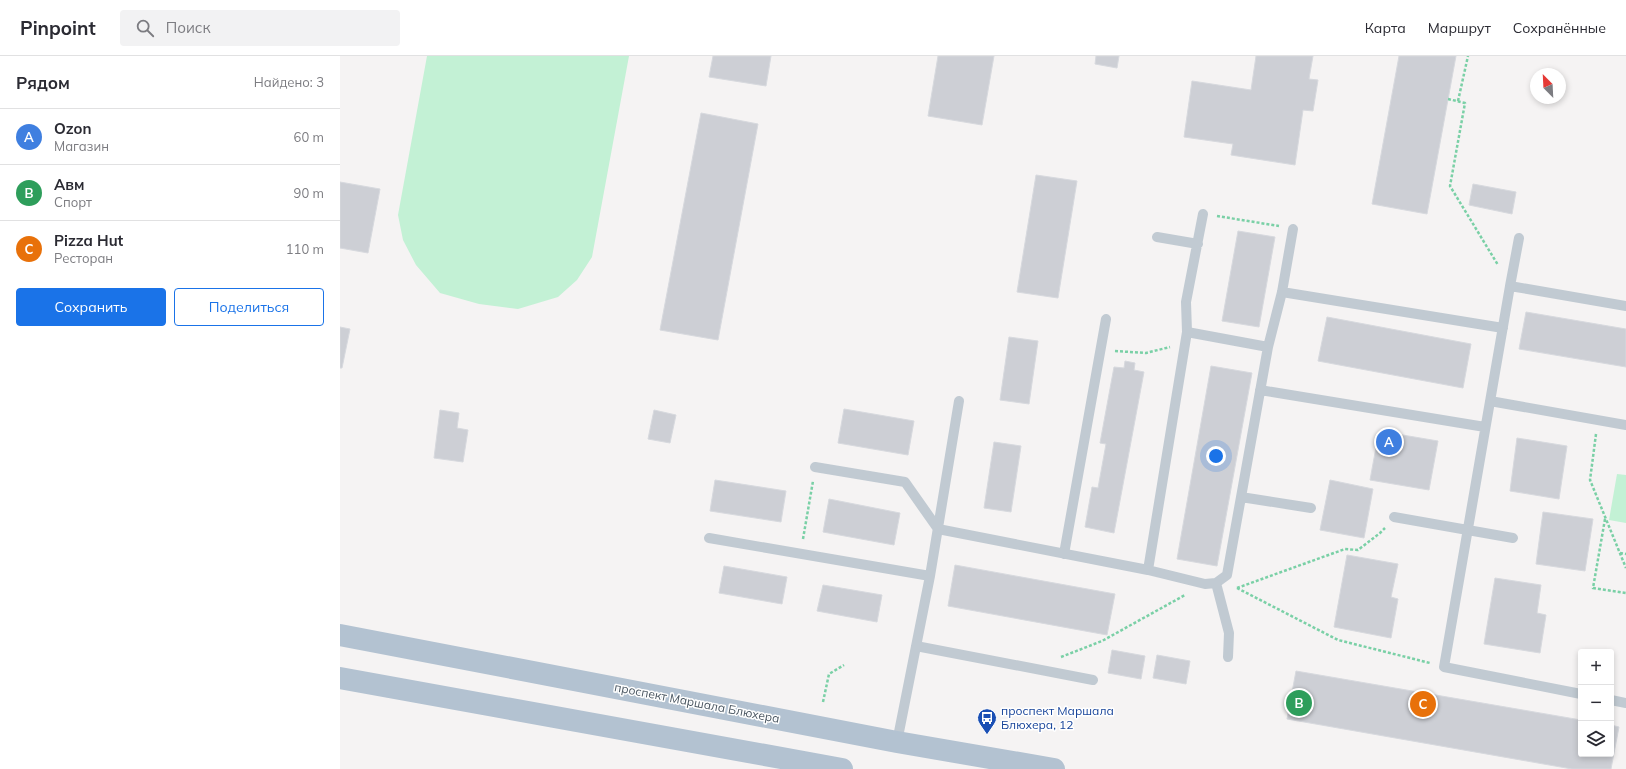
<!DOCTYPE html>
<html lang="ru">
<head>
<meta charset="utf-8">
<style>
  body { margin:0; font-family:Mulish,sans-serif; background:#f2f2f3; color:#2b2b33 }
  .controls { position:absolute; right:12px; bottom:12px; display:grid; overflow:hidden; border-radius:4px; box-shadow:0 2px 6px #0003 }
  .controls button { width:36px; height:36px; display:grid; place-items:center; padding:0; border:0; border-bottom:1px solid #e1e1e2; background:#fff; color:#2b2b33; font:20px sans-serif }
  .compass { position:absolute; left:1190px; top:12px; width:36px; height:36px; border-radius:50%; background:#fff; box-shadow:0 2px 6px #0003; rotate:336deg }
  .you { position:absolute; left:876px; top:400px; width:14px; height:14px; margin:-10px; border:3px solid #fff; border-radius:50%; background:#1a73e8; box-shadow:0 0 0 6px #1a73e833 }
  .badge { display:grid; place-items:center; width:26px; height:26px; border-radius:50%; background:#1a73e8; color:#fff; font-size:13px; font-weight:700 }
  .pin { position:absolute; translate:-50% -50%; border:2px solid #fff; box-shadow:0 1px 4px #0006 }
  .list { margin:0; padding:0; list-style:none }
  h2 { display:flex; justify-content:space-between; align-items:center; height:52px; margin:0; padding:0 16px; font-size:17px }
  h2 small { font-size:13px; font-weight:400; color:#7c7c81 }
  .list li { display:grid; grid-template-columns:26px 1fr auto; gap:12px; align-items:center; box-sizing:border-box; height:56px; padding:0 16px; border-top:1px solid #e1e1e2 }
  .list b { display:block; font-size:15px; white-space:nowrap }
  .list p { margin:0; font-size:13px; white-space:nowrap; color:#7c7c81 }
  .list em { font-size:13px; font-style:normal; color:#7c7c81 }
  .actions { display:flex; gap:8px; padding:12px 16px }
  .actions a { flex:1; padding:9px 0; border:1px solid #1a73e8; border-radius:4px; text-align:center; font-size:14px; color:#1a73e8 }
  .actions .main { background:#1a73e8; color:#fff }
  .icon { flex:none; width:22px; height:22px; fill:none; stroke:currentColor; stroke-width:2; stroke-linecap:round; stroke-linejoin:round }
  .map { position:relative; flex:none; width:1286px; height:713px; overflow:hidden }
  header { display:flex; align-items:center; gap:24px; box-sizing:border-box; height:56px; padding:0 20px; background:#fff; border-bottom:1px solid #e1e1e2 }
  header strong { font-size:19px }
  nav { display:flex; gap:22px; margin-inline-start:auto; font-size:14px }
  .search { width:280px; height:36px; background:#f2f2f3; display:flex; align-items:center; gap:10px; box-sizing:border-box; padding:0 14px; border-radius:4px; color:#7c7c81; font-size:15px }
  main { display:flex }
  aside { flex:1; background:#fff }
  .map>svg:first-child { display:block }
</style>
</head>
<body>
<header>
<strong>Pinpoint</strong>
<div class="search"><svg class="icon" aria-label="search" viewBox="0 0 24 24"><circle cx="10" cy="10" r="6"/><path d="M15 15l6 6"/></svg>Поиск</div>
<nav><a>Карта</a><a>Маршрут</a><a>Сохранённые</a></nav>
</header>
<main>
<aside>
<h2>Рядом<small>Найдено: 3</small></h2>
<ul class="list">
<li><span class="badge" style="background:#3f7fe0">A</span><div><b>Ozon</b><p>Магазин</p></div><em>60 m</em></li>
<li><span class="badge" style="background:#2e9e5b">B</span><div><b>Авм</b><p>Спорт</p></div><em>90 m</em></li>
<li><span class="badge" style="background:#e8710a">C</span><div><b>Pizza Hut</b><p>Ресторан</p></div><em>110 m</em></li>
</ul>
<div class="actions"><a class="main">Сохранить</a><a>Поделиться</a></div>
</aside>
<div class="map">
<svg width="1286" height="713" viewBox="0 0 1286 713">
  <rect width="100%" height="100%" fill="#f5f3f3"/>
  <path fill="#c3f1d5" d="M 87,0 L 289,0 L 252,201 L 237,224 L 218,241 L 178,253 L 139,248 L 100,237 L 76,209 L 63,184 L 58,159 Z
    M 1277,418 L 1286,419 L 1286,467 L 1269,464 Z"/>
  <path fill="#cdcfd5" stroke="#d7d9de" d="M 373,0 L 431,0 L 426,30 L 369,21 Z
    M 598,0 L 654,0 L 642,69 L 588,60 Z
    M 756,0 L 779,0 L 777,12 L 755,8 Z
    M 916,0 L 973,0 L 969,23 L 978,24 L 973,55 L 963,54 L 955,109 L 891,99 L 893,88 L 844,81 L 852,25 L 911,34 Z
    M 1059,0 L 1116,0 L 1087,158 L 1032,148 Z
    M 361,57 L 418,68 L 378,284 L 320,274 Z
    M 696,119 L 737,125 L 718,242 L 677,236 Z
    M 0,126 L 40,133 L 28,197 L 0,192 Z
    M 1133,128 L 1176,136 L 1172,158 L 1129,149 Z
    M 898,175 L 935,181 L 919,271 L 882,265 Z
    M 1186,256 L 1286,273 L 1286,311 L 1179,293 Z
    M 987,261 L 1131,288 L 1123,332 L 978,305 Z
    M 0,271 L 10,273 L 2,312 L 0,312 Z
    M 669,281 L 698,285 L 689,348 L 660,344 Z
    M 785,305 L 795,307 L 794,314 L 804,316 L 774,477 L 745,471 L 752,431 L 758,432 L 766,388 L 760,387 L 774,311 L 784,312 Z
    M 871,310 L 912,317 L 877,510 L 837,503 Z
    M 504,353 L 574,365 L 568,399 L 498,387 Z
    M 100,354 L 119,357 L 117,372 L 128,374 L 123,406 L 94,402 Z
    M 314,354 L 336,359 L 330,387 L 308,383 Z
    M 1039,375 L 1098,385 L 1089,434 L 1030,424 Z
    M 1177,382 L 1227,390 L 1219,443 L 1170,435 Z
    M 654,386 L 681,390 L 671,456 L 644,452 Z
    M 375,424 L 446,435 L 441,466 L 370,455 Z
    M 990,424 L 1033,433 L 1024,482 L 980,474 Z
    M 489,443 L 560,457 L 554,489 L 483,476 Z
    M 1203,456 L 1253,463 L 1245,515 L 1196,508 Z
    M 1007,499 L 1058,508 L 1051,541 L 1058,543 L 1051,582 L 994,571 Z
    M 615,509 L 775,538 L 767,579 L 608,550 Z
    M 384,510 L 447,521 L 442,548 L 379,537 Z
    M 1155,522 L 1201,529 L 1197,557 L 1206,559 L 1200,597 L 1144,588 Z
    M 483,529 L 542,539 L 537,566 L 477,555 Z
    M 772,594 L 805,600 L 801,623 L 768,617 Z
    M 817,599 L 850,605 L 846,628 L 813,622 Z
    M 956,615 L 1241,664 L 1241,698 L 1271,698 L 1271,669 L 1279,671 L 1271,713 L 1232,713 L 947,663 Z"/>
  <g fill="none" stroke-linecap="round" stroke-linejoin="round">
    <path stroke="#7ad0a6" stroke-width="2.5" stroke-dasharray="3 2" stroke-linecap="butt" d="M 1108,43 L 1125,47 L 1110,130 L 1158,209
      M 1118,45 L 1128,0
      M 877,160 L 939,170
      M 775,295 L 806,297 L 830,291
      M 1256,378 L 1250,424 L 1286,512
      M 1265,463 L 1253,532 L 1286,537
      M 463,483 L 473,425
      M 1280,497 L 1286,498
      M 897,532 L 998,584 L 1090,607
      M 897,532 L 1005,493 L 1018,494 L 1040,477 L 1045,472
      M 721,601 L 762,585 L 845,539
      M 483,646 L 489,618 L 504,609"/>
    <path stroke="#c1cad2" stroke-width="10" d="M 817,181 L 858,188
      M 1170,230 L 1179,182
      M 942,236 L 1163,272
      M 847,276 L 928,291
      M 920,334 L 1145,371
      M 1150,345 L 1286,369
      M 475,411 L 565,426 L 598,473 L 808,514 L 865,528 L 876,527 L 887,519 L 928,291 L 942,236 L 953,173
      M 901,441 L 971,452
      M 1054,461 L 1173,482
      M 369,482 L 590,520
      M 724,498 L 766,263
      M 808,514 L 847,276 L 846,246 L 863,158
      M 876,527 L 889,577 L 888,601
      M 576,590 L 753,624
      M 1241,638 L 1104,611 L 1170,230 L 1286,250
      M 1271,644 L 1286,647
      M 557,686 L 590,520 L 619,345"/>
    <path stroke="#b3c2d1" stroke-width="22" d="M 0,579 L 557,686 L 714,713
      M 0,622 L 502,713"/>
  </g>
  <defs>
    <g id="bus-pin" transform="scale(1)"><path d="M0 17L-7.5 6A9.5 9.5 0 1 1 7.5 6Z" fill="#1a4fb4" stroke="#fff"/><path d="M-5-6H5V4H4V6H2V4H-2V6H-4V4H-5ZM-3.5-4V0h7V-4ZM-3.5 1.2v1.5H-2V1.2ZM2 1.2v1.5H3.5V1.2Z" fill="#fff"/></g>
  </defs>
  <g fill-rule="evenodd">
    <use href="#bus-pin" x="647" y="662"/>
  </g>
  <g text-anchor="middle" stroke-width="3" stroke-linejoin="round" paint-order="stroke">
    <g font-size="12" fill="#4a5661" stroke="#fff">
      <text transform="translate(357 647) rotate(11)" y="4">проспект Маршала Блюхера</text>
    </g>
    <g font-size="12" fill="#164399" stroke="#fff" text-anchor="start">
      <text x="661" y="659">проспект Маршала<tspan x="661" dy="14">Блюхера, 12</tspan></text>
    </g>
  </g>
</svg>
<div class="controls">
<button>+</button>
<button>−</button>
<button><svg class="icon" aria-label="layers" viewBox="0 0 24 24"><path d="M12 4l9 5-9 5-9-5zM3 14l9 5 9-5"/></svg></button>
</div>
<svg class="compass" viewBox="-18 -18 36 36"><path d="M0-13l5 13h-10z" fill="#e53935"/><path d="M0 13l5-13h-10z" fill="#7c7c81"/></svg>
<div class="you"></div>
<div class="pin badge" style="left:1049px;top:386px;background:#3f7fe0">A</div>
<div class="pin badge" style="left:959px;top:647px;background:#2e9e5b">B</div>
<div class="pin badge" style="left:1083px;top:648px;background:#e8710a">C</div>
</div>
</main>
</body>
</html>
